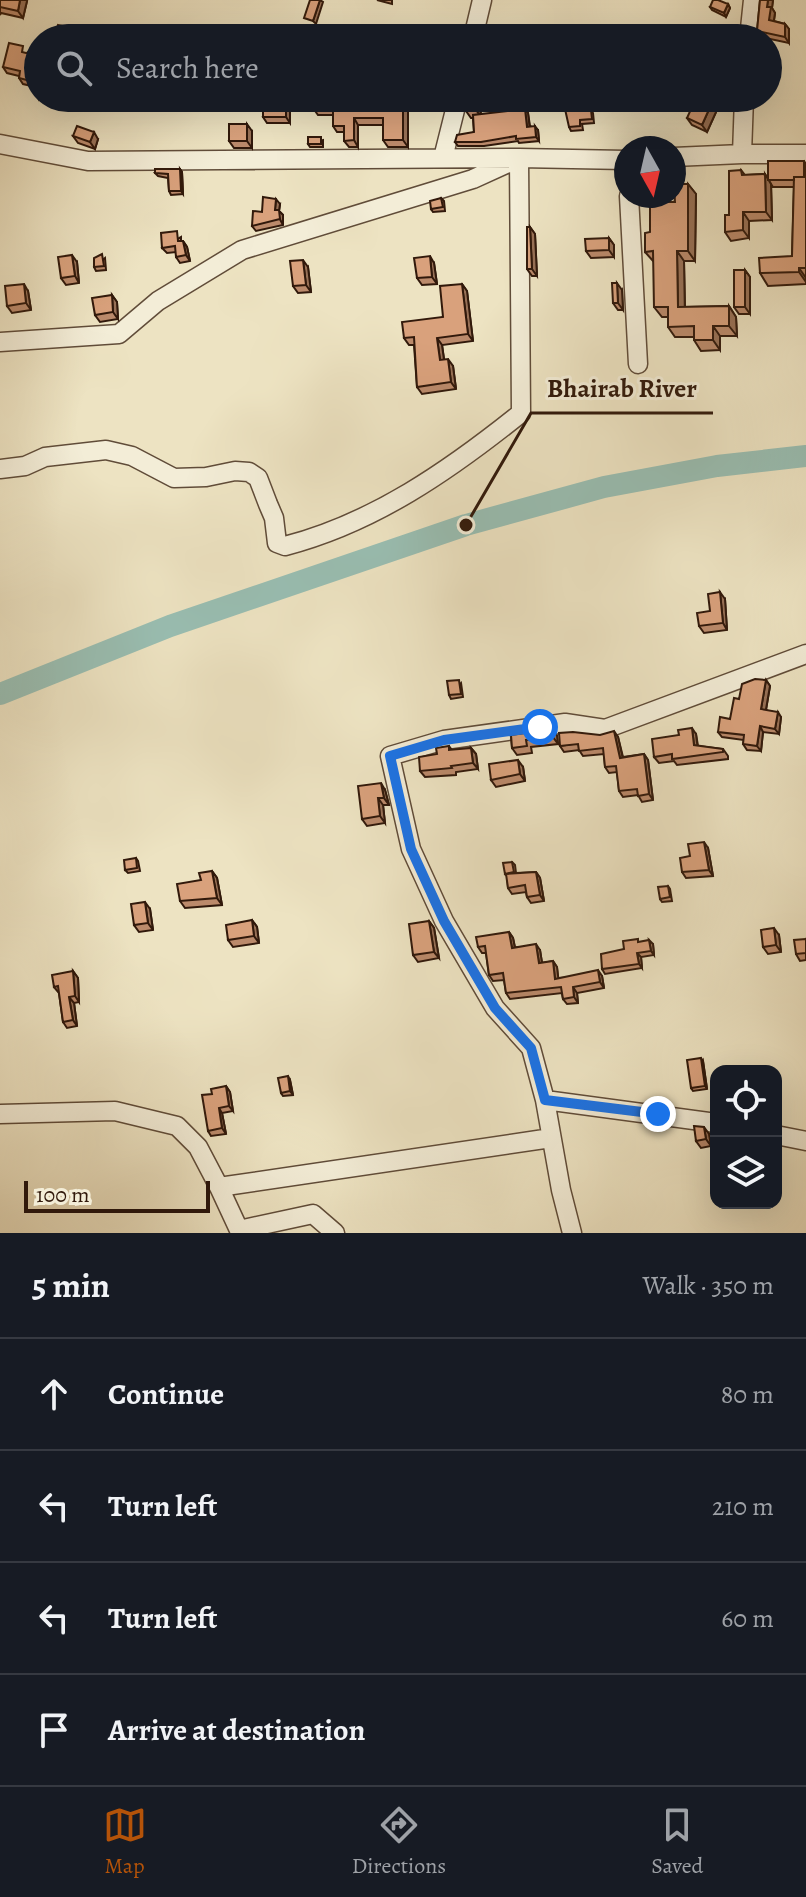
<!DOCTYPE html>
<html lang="en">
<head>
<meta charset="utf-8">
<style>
  body { margin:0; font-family:Alegreya,serif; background:#20242c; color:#f1f3f6 }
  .controls { position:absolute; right:24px; bottom:24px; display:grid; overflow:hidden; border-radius:16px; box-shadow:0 8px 32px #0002 }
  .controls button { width:72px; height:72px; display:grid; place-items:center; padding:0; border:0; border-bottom:2px solid #363941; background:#171b24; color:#f1f3f6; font:40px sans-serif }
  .compass { position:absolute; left:614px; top:136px; width:72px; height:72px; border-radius:50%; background:#171b24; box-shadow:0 8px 32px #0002; rotate:172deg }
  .scale { position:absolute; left:24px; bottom:20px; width:186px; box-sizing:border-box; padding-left:8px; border:4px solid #31190b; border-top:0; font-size:22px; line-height:28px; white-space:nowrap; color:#31190b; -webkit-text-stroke:6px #f3edd7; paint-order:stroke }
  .stop { position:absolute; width:24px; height:24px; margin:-18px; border:6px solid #1a73e8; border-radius:50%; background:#fff }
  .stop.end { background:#1a73e8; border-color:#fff; box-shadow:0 2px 8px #0008 }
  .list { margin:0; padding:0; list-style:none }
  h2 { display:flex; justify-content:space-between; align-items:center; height:104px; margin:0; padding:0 32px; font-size:34px }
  h2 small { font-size:26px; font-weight:400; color:#9ea1a6 }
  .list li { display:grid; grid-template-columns:52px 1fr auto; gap:24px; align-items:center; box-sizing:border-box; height:112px; padding:0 32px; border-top:2px solid #363941 }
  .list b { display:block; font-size:30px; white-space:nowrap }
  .list em { font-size:26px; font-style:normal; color:#9ea1a6 }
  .icon { flex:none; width:44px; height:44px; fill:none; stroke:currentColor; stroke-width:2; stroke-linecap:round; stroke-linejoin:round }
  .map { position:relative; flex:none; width:806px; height:1233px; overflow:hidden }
  .search { position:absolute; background:#171b24; box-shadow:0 8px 32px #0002; left:24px; right:24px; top:24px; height:88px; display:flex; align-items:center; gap:20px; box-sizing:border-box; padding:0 28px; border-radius:44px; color:#9ea1a6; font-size:30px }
  .sheet { height:552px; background:#171b24 }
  nav { display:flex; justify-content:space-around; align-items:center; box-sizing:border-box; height:112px; border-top:2px solid #363941; background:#171b24; font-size:22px; color:#9ea1a6 }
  nav a { display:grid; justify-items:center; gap:4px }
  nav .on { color:#b45309 }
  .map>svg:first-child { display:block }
</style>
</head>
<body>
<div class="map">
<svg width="806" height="1233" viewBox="0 0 806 1233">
  <rect width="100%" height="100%" fill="#ede3c2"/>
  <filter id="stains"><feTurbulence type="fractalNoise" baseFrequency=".0025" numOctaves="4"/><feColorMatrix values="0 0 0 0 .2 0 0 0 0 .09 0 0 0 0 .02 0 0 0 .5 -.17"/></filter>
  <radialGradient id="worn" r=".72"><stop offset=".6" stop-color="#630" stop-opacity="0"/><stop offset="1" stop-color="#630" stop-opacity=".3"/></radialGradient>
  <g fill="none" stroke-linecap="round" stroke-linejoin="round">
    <path stroke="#99beb2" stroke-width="22" d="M 0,694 L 170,626 L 466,525 L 604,487 L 717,466 L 806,456"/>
    <g stroke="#604c39" stroke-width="21">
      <path id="minor" d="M 473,38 L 482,0
        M 749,38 L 753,0
        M 744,98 L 742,154 L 806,154
        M 0,144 L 88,161 L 519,158 L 473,179 L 242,250 L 158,301 L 119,334 L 0,342
        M 674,157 L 742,154
        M 443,158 L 458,98
        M 629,196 L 638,364
        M 0,469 L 25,466 L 45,457 L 106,450 L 132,456 L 174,478 L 206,477 L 235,471 L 249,472 L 258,478 L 268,504 L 274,518 L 277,543 L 285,546 C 374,523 450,470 521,413 L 519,158 L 626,160
        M 545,1100 L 531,1048 L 495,1008 L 444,921 L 411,849 L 390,756 L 444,740 L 565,723 L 605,729 L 806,654
        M 0,1114 L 115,1111 L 177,1126 L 198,1147 L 219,1187 L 551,1138
        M 776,1135 L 806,1141
        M 219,1187 L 239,1230 L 313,1214 L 335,1233
        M 572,1233 L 561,1190 L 545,1100 L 716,1123"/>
    </g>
    <use href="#minor" stroke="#f3edd7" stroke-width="18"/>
  </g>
  <path fill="#bb8a6b" stroke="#31190b" stroke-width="2" d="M 0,0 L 27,1 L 23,18 L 1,13 L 0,15 Z
    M 377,0 L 392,0 L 392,4 Z
    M 760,0 L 773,0 L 772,8 L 775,13 L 774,21 L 785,24 L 789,29 L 789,43 L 761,37 L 757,31 Z
    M 728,4 L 730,8 L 726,17 L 712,10 L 710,7 Z
    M 28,52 L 38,56 L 38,98 L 34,91 L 36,87 L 23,84 L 19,78 L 19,76 L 7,73 L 3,67 Z
    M 39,98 L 57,98 L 53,105 Z
    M 313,98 L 335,98 L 336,104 L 430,98 L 430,107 L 413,108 L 413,111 L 408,111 L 408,147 L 388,147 L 383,140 L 383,125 L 358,125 L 358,147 L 349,147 L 344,141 L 344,132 L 337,132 L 333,126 L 333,115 L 318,115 L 313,108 Z
    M 580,98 L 582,102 L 583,111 L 593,113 L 594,123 L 582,124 L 583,130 L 571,131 L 569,127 Z
    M 479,100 L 481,114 L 528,113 L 530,126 L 538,130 L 539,141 L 519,143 L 518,141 L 484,146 L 458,146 L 455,142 L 474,132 L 473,118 L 471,118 L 466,111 Z
    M 711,105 L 716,112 L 707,132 L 692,125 L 687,118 Z
    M 290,108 L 290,123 L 267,123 L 263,117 Z
    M 252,131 L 252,148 L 234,148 L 229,141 Z
    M 73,136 L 98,139 L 95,149 L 78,143 Z
    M 323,140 L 323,147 L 310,147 L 308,144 Z
    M 804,161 L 806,164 L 806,284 L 768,286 L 760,273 L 792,256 L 794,187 L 773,187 L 771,184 L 772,220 L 749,221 L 749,238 L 731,241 L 725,232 L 741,170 L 745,175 L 765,174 L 768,179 Z
    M 180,169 L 182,172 L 183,194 L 171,195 L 169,191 L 168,178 L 158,176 L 155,173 Z
    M 688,184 L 696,194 L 695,261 L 684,261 L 685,307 L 729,306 L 736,317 L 737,336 L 720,336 L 720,350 L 701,351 L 694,340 L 694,337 L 675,337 L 668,327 L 668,317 L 662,317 L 654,307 L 654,262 L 645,252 L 650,232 Z
    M 441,198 L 444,201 L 445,211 L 433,212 L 431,209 Z
    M 280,204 L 279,211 L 283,215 L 283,225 L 256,231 L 252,226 L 262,212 Z
    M 530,227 L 535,234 L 537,276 L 532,276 L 527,269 Z
    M 181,237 L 181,241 L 183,241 L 187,247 L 190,261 L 180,263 L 176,257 L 176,252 L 167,253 L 162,248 Z
    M 609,238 L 614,245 L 614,257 L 591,258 L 586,251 Z
    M 105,258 L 106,270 L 96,271 L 94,267 Z
    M 77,262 L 79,283 L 66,285 L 61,278 Z
    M 434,263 L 437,284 L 422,285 L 417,278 Z
    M 308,267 L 311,292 L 298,293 L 293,286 Z
    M 745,270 L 750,277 L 750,314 L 739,314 L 734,307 Z
    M 462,284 L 467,291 L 473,341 L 442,345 L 444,359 L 453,366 L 456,389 L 422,394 L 417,387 L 414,345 L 409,345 L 404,338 L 443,317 Z
    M 622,290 L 623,310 L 618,310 L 613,303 Z
    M 28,291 L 31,310 L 12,313 L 7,306 Z
    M 112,295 L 117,302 L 118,319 L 100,322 L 95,315 Z
    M 725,599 L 727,630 L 704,633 L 699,626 L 710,611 Z
    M 766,680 L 770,686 L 766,710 L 781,717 L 779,734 L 763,732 L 761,751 L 747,750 L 743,744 L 744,740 L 722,737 L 718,732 Z
    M 461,683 L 463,697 L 451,699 L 449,695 Z
    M 552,729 L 557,736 L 558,744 L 531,747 L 532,753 L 517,755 L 512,748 L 511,735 Z
    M 696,734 L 698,746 L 723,749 L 728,756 L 728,759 L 677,765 L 674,761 L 659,763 L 654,757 Z
    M 618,737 L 623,757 L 644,754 L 648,760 L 653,800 L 642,802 L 638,795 L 623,797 L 619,791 L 617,772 L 609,773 L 605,767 L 604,754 L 583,756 L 579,750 L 564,752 L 560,746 Z
    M 449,746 L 452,750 L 471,748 L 476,754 L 478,769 L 456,772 L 456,775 L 425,777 L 420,771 L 437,754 Z
    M 523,767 L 525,781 L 496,787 L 491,780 Z
    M 385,790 L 389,805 L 383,805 L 385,823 L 367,826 L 362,819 Z
    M 708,848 L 713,876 L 686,878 L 682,872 L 690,856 Z
    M 136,858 L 138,861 L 140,871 L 128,873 L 125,870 Z
    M 512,862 L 515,865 L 516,873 L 536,872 L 540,878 L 544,901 L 531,903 L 527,897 L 526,892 L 512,894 L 508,888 L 507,876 L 505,874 Z
    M 212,871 L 217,878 L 222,905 L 185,908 L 180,901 Z
    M 668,886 L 670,889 L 672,901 L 662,902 L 660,899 Z
    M 150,909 L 153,930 L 139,932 L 134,925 Z
    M 252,920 L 257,927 L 259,943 L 233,947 L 228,940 Z
    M 429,921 L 434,928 L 439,958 L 418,962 L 413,955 Z
    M 509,932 L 513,938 L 515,947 L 540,950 L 542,963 L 553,961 L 557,967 L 558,978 L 602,976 L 604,988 L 577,993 L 578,1003 L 567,1004 L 563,999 L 562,993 L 510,999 L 506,993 L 504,980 L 493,981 L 489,975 L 486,953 L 482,953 L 478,947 Z
    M 779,935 L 781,952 L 768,954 L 763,947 Z
    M 806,939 L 806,960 L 800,961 L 796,954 Z
    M 640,942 L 653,944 L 654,955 L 641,957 L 642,968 L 605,974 L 602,969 L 624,949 Z
    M 73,971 L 78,978 L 79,1002 L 74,1003 L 77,1026 L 67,1028 L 63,1022 L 59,993 L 54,987 Z
    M 703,1061 L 707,1089 L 693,1091 L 691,1088 Z
    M 290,1080 L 293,1095 L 283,1096 L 281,1093 Z
    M 226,1086 L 230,1092 L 233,1111 L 222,1113 L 226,1134 L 211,1136 L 208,1131 L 212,1094 Z
    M 709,1134 L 711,1146 L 701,1148 L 696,1141 Z"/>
  <path fill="#987157" stroke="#31190b" stroke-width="2" d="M 20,0 L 26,0 L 27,1 L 23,18 L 18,11 Z
    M 320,0 L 323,2 L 316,24 L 313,21 Z
    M 768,0 L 773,0 L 772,8 L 775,13 L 773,26 L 769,20 L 767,7 Z
    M 728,4 L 730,8 L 726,17 L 724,13 Z
    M 785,24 L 789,29 L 789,43 L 785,37 Z
    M 67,27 L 69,31 L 68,38 L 64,38 Z
    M 50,98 L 57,98 L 53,105 L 49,99 Z
    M 331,98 L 336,99 L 336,115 L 332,108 Z
    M 426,98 L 430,98 L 430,107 L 426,101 Z
    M 475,98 L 478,98 L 479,100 L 481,117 L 476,110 Z
    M 286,103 L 290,108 L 290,123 L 286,117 Z
    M 403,104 L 408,111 L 408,147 L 403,140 Z
    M 711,105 L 716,112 L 707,132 L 702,125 Z
    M 525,109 L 528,113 L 530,131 L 527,127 Z
    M 354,118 L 358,125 L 358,147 L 354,140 Z
    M 247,124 L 252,131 L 252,148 L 247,141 Z
    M 535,126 L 538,130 L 539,141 L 536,137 Z
    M 94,132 L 98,139 L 95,149 L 90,142 Z
    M 180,169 L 182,172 L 183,194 L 181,191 Z
    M 765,174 L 771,184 L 772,220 L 766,212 Z
    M 688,184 L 696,194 L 695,261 L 688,251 Z
    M 276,199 L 280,204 L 279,211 L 283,215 L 283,225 L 275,210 Z
    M 743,212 L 749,221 L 749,238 L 743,230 Z
    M 530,227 L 535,234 L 537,276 L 532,269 Z
    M 609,238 L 614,245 L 614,257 L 609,250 Z
    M 183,241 L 187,247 L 190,261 L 186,255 Z
    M 677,251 L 684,261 L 685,318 L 678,307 Z
    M 72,255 L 77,262 L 79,283 L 75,276 Z
    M 430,256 L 434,263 L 437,284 L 432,277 Z
    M 303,260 L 308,267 L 311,292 L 306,285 Z
    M 799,268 L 806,278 L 806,282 L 799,272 Z
    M 745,270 L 750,277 L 750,314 L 745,307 Z
    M 617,283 L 622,290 L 623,310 L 618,303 Z
    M 24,284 L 28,291 L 31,310 L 26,303 Z
    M 462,284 L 467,291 L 473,341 L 468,334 Z
    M 112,295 L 117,302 L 118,319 L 113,312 Z
    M 729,306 L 736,317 L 737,336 L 729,326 Z
    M 713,326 L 720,336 L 720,350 L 713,340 Z
    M 437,338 L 442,345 L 445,367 L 440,360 Z
    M 448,359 L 453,366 L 456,389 L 451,382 Z
    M 720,592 L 725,599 L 727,630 L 723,623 Z
    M 766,680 L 770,686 L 765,715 L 761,709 Z
    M 778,712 L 781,717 L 779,734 L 775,729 Z
    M 760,726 L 763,732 L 761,751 L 757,746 Z
    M 692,728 L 696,734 L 698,751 L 694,745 Z
    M 552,729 L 557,736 L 558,744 L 553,737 Z
    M 614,731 L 618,737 L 624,764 L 620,758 Z
    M 471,748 L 476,754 L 478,769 L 473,763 Z
    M 644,754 L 648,760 L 653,800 L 649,794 Z
    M 518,760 L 523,767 L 525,781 L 520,774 Z
    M 381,783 L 385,790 L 389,805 L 384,798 Z
    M 378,798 L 383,805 L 385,823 L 380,816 Z
    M 704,842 L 708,848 L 713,876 L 709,870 Z
    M 212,871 L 217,878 L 222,905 L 217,898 Z
    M 536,872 L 540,878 L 544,901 L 540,895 Z
    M 145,902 L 150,909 L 153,930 L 148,923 Z
    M 252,920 L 257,927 L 259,943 L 254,936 Z
    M 429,921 L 434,928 L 439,958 L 434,952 Z
    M 774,928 L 779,935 L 781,952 L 776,945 Z
    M 509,932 L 513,938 L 516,954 L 512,948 Z
    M 649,940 L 653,944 L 654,955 L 651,951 Z
    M 536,944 L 540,950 L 543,969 L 539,963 Z
    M 637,953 L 641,957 L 642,968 L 639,964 Z
    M 553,961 L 557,967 L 559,984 L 555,979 Z
    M 598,970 L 602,976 L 604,988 L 600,982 Z
    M 73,971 L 78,978 L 79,1002 L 75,996 Z
    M 573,987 L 577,993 L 578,1003 L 574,997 Z
    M 69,997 L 74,1003 L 77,1026 L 73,1020 Z
    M 701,1058 L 703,1061 L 707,1089 L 705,1086 Z
    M 288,1076 L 290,1080 L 293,1095 L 290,1091 Z
    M 226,1086 L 230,1092 L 233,1111 L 229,1106 Z
    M 219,1108 L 222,1113 L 226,1134 L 222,1128 Z
    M 704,1127 L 709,1134 L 711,1146 L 706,1139 Z"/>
  <path fill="#d9a17c" stroke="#31190b" stroke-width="2" d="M 0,0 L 20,0 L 18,11 L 0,7 Z
    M 310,0 L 320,0 L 313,21 L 304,18 Z
    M 713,0 L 718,0 L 728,4 L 724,13 L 710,7 Z
    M 760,0 L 768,0 L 767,7 L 771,7 L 769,20 L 785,24 L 785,37 L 757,31 Z
    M 58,25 L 67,27 L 64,38 L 54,38 Z
    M 416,33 L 431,38 L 415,38 Z
    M 9,43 L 23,46 L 22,52 L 38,56 L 38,83 L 19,78 L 20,71 L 3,67 Z
    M 38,83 L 38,94 L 34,91 Z
    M 313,98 L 331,98 L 332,108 L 313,108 Z
    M 386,98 L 426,98 L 426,101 L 409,101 L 409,104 L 403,104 L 403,140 L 383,140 L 383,118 L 354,118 L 354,140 L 344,141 L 344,126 L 333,126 L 333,105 L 386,102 Z
    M 465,98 L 475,98 L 476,110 L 466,111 Z
    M 580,98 L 581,111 L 591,110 L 592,119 L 580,120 L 580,126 L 569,127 L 563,100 Z
    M 696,98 L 711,105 L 702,125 L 687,118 Z
    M 263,101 L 286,103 L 286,117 L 263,117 Z
    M 525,109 L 527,127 L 535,126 L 536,137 L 516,139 L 516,136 L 481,142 L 455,142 L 457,135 L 474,132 L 473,115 Z
    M 229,124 L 247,124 L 247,141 L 229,141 Z
    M 77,126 L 94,132 L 90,142 L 73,136 Z
    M 308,137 L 321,137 L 321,144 L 308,144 Z
    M 768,161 L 804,161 L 804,177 L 794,177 L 794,180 L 768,180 Z
    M 155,169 L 180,169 L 181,191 L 169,191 L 168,174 L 155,173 Z
    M 741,170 L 742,175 L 765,174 L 766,212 L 743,212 L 743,230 L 725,232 L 725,215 L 729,215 L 729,171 Z
    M 794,177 L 806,177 L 806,268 L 799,268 L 799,272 L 760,273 L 759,258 L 792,256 Z
    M 674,184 L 688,184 L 688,251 L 677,251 L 678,307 L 729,306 L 729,326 L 713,326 L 713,340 L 694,340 L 694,326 L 668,327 L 668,307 L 654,307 L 653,251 L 645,252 L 645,233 L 650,232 L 650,202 L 675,202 Z
    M 263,197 L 276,199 L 275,210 L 279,210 L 280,219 L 252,226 L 253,211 L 262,212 Z
    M 441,198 L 443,207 L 431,209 L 430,201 Z
    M 527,227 L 530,227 L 532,269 L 527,269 Z
    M 177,231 L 178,241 L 183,241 L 186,255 L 176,257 L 175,246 L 162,248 L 161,233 Z
    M 609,238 L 609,250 L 586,251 L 585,239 Z
    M 102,254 L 104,266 L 94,267 L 94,258 Z
    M 72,255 L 75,276 L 61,278 L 58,257 Z
    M 430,256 L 432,277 L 417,278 L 414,258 Z
    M 303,260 L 306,285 L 293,286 L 290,261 Z
    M 734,270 L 745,270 L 745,307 L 734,307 Z
    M 612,283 L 617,283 L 618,303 L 613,303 Z
    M 24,284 L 26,303 L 7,306 L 5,286 Z
    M 462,284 L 468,334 L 437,338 L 440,360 L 448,359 L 451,382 L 417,387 L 414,337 L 404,338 L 402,322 L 443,317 L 440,286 Z
    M 112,295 L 113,312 L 95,315 L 92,298 Z
    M 720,592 L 723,623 L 699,626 L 697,613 L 710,611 L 708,594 Z
    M 755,679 L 766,680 L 761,709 L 778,712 L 775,729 L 760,726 L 757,746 L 743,744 L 744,735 L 718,732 L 720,717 L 730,719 L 734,698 L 739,699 L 742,684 Z
    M 459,680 L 461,694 L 449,695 L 447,681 Z
    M 692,728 L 694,745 L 723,749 L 723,752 L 672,759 L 672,754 L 654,757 L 652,739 L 679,735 L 678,730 Z
    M 552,729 L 553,737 L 526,740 L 527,746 L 512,748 L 511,735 Z
    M 614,731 L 620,758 L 644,754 L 649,794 L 638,796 L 637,789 L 619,791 L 616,766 L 605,767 L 603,748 L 579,751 L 578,744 L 560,746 L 559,733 L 573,732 L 600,735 Z
    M 449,746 L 449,750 L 471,748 L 473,763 L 451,766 L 452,768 L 420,771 L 419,757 L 437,754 L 436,748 Z
    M 518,760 L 520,774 L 491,780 L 489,764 Z
    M 381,783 L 384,798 L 378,798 L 380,816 L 362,819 L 358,786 Z
    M 704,842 L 709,870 L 682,872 L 680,858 L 690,856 L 688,844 Z
    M 136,858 L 137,868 L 125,870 L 124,860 Z
    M 512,862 L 514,872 L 505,874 L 503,863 Z
    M 212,871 L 217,898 L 180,901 L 177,884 L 201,880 L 199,873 Z
    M 536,872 L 540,895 L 527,897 L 525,885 L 508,888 L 506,874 Z
    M 668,886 L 670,897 L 660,899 L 658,887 Z
    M 145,902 L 148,923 L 134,925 L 131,904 Z
    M 252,920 L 254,936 L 228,940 L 226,925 Z
    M 429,921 L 434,952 L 413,955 L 409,924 Z
    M 774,928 L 776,945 L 763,947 L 761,930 Z
    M 509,932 L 512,948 L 536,944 L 539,963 L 553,961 L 555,979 L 598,970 L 600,982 L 573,987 L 574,997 L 563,999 L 561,987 L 506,993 L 503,973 L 489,975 L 485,946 L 478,947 L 476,937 Z
    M 638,939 L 638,942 L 649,940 L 651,951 L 637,953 L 639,964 L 602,969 L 601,954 L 624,949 L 623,941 Z
    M 806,939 L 806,953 L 796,954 L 794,940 Z
    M 73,971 L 75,996 L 69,997 L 73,1020 L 63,1022 L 58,986 L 54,987 L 52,975 Z
    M 701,1058 L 705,1086 L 691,1088 L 687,1060 Z
    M 288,1076 L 290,1091 L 281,1093 L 278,1078 Z
    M 226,1086 L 229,1106 L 219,1108 L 222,1128 L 208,1131 L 202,1095 L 212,1094 L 211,1089 Z
    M 694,1126 L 704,1127 L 706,1139 L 696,1141 Z"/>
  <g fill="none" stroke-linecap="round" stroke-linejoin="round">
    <path stroke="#1a73e8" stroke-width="10" d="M 540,727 L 444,740 L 390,756 L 411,849 L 444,921 L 495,1008 L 531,1048 L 545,1100 L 658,1114"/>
  </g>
  <path fill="none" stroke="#31190b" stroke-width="3" d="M466 525L531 413H713"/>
  <circle fill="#31190b" stroke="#f3edd7" stroke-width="3" cx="466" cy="525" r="8"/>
  <g font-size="26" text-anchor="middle" font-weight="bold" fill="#31190b" stroke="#f3edd7" stroke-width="6" stroke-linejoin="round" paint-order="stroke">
    <text x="622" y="397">Bhairab River</text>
  </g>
  <rect width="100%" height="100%" filter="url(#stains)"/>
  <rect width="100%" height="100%" fill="url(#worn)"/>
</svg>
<div class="controls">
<button><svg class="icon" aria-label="locate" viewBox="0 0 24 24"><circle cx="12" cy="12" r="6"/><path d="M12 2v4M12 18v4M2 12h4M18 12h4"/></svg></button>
<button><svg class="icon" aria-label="layers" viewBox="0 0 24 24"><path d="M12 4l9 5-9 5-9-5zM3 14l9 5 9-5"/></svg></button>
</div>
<svg class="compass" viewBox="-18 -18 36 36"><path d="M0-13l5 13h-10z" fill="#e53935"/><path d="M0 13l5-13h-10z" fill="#9ea1a6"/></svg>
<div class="scale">100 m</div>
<div class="stop" style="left:540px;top:727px"></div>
<div class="stop end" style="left:658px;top:1114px"></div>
<div class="search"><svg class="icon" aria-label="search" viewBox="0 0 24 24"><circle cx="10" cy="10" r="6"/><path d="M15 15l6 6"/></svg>Search here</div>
</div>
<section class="sheet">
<h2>5 min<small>Walk · 350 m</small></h2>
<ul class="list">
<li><svg class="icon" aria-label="ahead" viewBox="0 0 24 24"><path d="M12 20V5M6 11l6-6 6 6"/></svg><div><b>Continue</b></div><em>80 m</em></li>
<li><svg class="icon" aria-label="left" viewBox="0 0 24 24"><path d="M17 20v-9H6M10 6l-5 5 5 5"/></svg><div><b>Turn left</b></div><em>210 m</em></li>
<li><svg class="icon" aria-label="left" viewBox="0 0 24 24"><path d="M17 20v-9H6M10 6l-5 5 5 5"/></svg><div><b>Turn left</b></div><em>60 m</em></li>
<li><svg class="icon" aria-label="arrive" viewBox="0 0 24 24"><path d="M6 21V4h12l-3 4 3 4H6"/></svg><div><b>Arrive at destination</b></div></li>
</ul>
</section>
<nav>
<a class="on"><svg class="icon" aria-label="map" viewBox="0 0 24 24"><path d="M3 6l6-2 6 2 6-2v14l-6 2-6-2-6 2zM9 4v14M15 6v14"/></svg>Map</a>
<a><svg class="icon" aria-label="directions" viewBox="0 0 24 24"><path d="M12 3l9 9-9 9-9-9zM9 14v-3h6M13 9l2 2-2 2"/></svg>Directions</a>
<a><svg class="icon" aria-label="saved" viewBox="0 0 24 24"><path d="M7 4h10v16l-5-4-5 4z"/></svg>Saved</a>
</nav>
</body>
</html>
